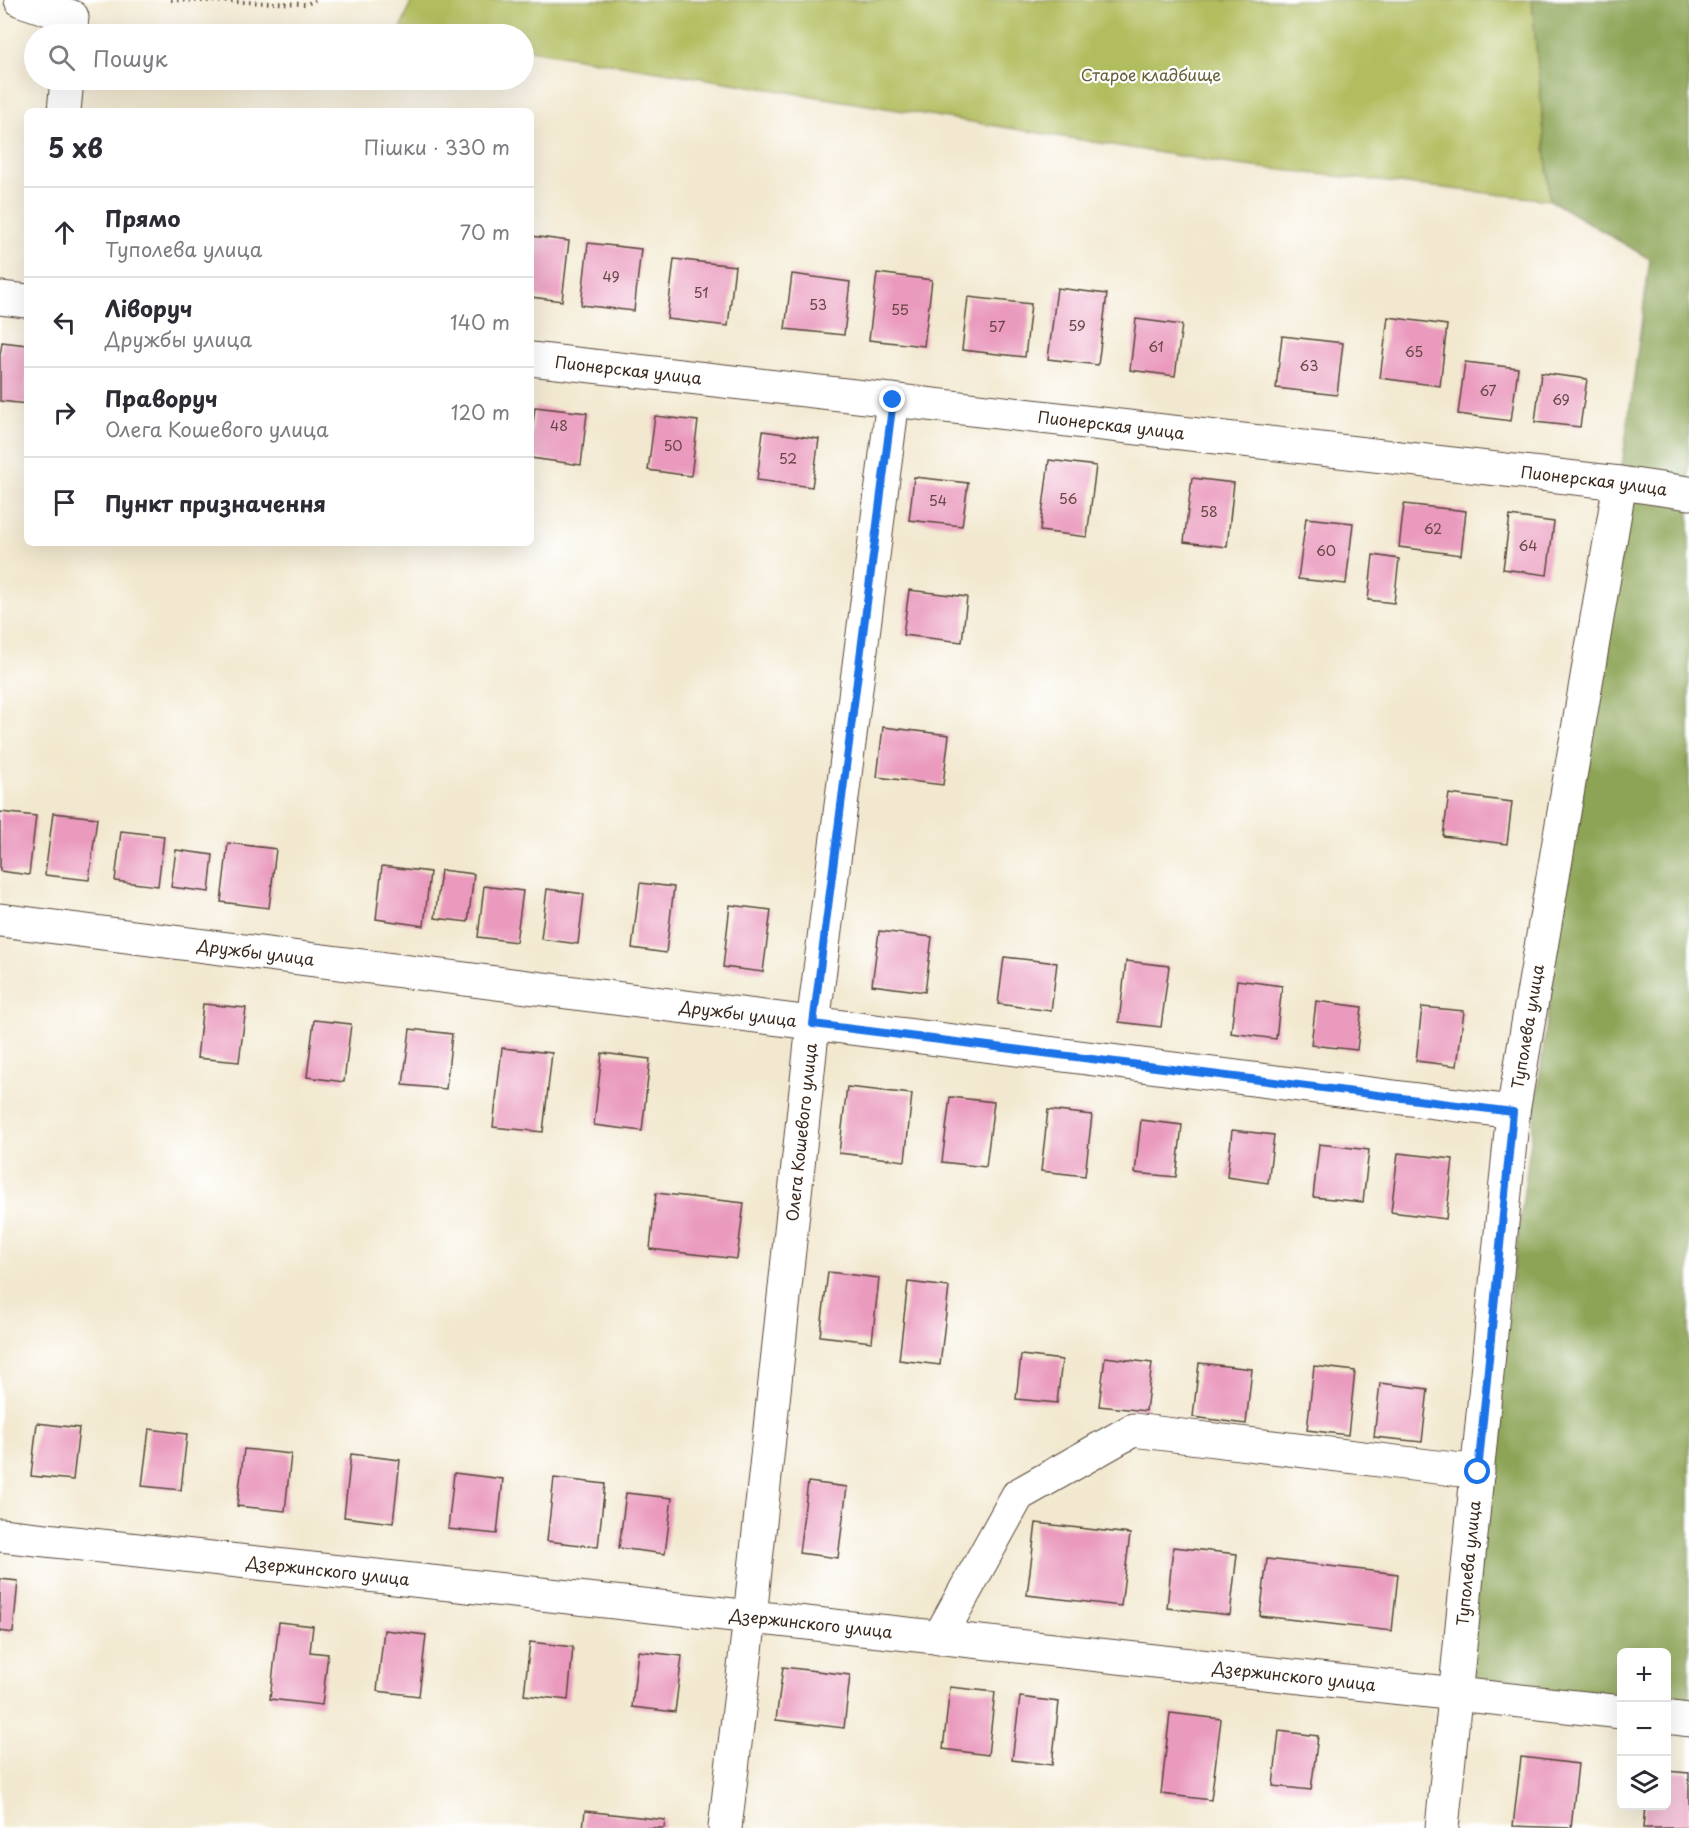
<!DOCTYPE html>
<html lang="uk">
<head>
<meta charset="utf-8">
<style>
  body { margin:0; font-family:"Playpen Sans",sans-serif; background:#f2f2f3; color:#2b2b33 }
  .controls { position:absolute; right:18px; bottom:18px; display:grid; overflow:hidden; border-radius:9px; box-shadow:0 6px 24px #0002 }
  .controls button { width:54px; height:54px; display:grid; place-items:center; padding:0; border:0; border-bottom:2px solid #e1e1e2; background:#fff; color:#2b2b33; font:30px sans-serif }
  .stop { position:absolute; width:18px; height:18px; margin:-14px; border:4px solid #1a73e8; border-radius:50%; background:#fff }
  .stop.end { background:#1a73e8; border-color:#fff; box-shadow:0 2px 6px #0008 }
  .list { margin:0; padding:0; list-style:none }
  h2 { display:flex; justify-content:space-between; align-items:center; height:78px; margin:0; padding:0 24px; font-size:26px }
  h2 small { font-size:20px; font-weight:400; color:#7c7c81 }
  .list li { display:grid; grid-template-columns:39px 1fr auto; gap:18px; align-items:center; box-sizing:border-box; height:90px; padding:0 24px; border-top:2px solid #e1e1e2 }
  .list b { display:block; font-size:22px; white-space:nowrap }
  .list p { margin:0; font-size:20px; white-space:nowrap; color:#7c7c81 }
  .list em { font-size:20px; font-style:normal; color:#7c7c81 }
  .icon { flex:none; width:33px; height:33px; fill:none; stroke:currentColor; stroke-width:2; stroke-linecap:round; stroke-linejoin:round }
  .map { position:relative; flex:none; width:1689px; height:1828px; overflow:hidden }
  .search { position:absolute; background:#fff; box-shadow:0 6px 24px #0002; left:24px; top:24px; width:510px; height:66px; display:flex; align-items:center; gap:15px; box-sizing:border-box; padding:0 21px; border-radius:33px; color:#7c7c81; font-size:22px }
  .panel { position:absolute; background:#fff; box-shadow:0 6px 24px #0002; left:24px; top:108px; width:510px; height:438px; border-radius:9px }
  .map>svg:first-child { display:block }
</style>
</head>
<body>
<div class="map">
<svg width="1689" height="1828" viewBox="0 0 1689 1828">
  <rect width="100%" height="100%" fill="#fff"/>
  <filter id="ink" filterUnits="userSpaceOnUse"><feTurbulence type="fractalNoise" baseFrequency=".0167" numOctaves="2"/><feDisplacementMap in="SourceGraphic" scale="12" xChannelSelector="R" yChannelSelector="G"/><feConvolveMatrix kernelMatrix="1 2 1 2 8 2 1 2 1" color-interpolation-filters="sRGB"/></filter>
  <filter id="wash" filterUnits="userSpaceOnUse"><feTurbulence type="fractalNoise" baseFrequency=".008" numOctaves="4" result="noise"/><feDisplacementMap in="SourceGraphic" scale="24" xChannelSelector="R" yChannelSelector="G"/><feGaussianBlur stdDeviation="1.35" result="paint"/><feColorMatrix in="noise" values="0 0 0 0 0 0 0 0 0 0 0 0 0 0 0 0 0 1.4 0 .05"/><feComposite in="paint" operator="in"/></filter>
  <g filter="url(#wash)">
    <rect width="100%" height="100%" fill="#f2e8cf"/>
    <path fill="#b2bd5f" stroke="#76743e" stroke-width="1.5" d="M 412,0 L 1532,0 L 1550,200 L 1229,164 L 524,49 L 524,34 L 433,34 L 401,29 Z"/>
    <path fill="#8da456" stroke="#64673a" stroke-width="1.5" d="M 1532,0 L 1689,0 L 1689,1720 L 1667,1717 L 1666,1652 L 1622,1652 L 1621,1712 L 1456,1694 L 1650,259 L 1550,200 Z"/>
    <g id="blocks">
      <path fill="#ea9abd" d="M 531,236 L 569,241 L 562,301 L 531,297 Z
        M 588,243 L 641,249 L 634,311 L 581,305 Z
        M 674,259 L 735,266 L 728,326 L 667,319 Z
        M 877,273 L 932,280 L 924,346 L 869,340 Z
        M 792,274 L 850,282 L 844,335 L 785,329 Z
        M 1057,288 L 1107,294 L 1098,365 L 1048,359 Z
        M 968,297 L 1031,304 L 1025,357 L 962,350 Z
        M 1388,317 L 1447,325 L 1440,386 L 1380,378 Z
        M 1136,319 L 1182,325 L 1175,376 L 1130,370 Z
        M 1282,336 L 1343,343 L 1337,395 L 1276,388 Z
        M 2,342 L 27,345 L 27,404 L 0,401 L 0,356 Z
        M 1465,362 L 1518,368 L 1511,421 L 1458,414 Z
        M 1541,373 L 1587,379 L 1580,427 L 1535,422 Z
        M 535,407 L 587,413 L 581,465 L 531,458 L 531,439 Z
        M 655,416 L 698,421 L 691,476 L 648,470 Z
        M 763,431 L 819,439 L 812,487 L 757,480 Z
        M 1049,460 L 1096,466 L 1087,537 L 1040,531 Z
        M 914,477 L 968,483 L 962,526 L 909,520 Z
        M 1192,478 L 1234,483 L 1227,547 L 1184,542 Z
        M 1404,504 L 1466,511 L 1461,555 L 1399,547 Z
        M 1510,516 L 1554,522 L 1547,575 L 1503,569 Z
        M 1306,518 L 1353,523 L 1346,584 L 1298,579 Z
        M 1373,555 L 1399,559 L 1394,603 L 1368,600 Z
        M 909,590 L 967,597 L 962,642 L 903,635 Z
        M 883,727 L 949,735 L 943,785 L 877,777 Z
        M 1449,794 L 1512,802 L 1507,844 L 1443,836 Z
        M 0,812 L 36,816 L 29,875 L 0,871 Z
        M 53,813 L 97,818 L 89,880 L 45,875 Z
        M 121,831 L 164,836 L 158,886 L 115,881 Z
        M 228,843 L 276,849 L 269,908 L 221,902 Z
        M 176,850 L 213,855 L 209,892 L 171,887 Z
        M 382,866 L 430,872 L 424,926 L 376,919 Z
        M 441,870 L 474,874 L 468,922 L 435,918 Z
        M 640,883 L 674,887 L 666,953 L 632,948 Z
        M 484,886 L 523,891 L 516,942 L 478,937 Z
        M 547,889 L 584,894 L 578,944 L 541,939 Z
        M 730,905 L 771,910 L 763,972 L 723,967 Z
        M 879,931 L 932,937 L 925,992 L 872,985 Z
        M 1004,957 L 1057,963 L 1051,1011 L 998,1004 Z
        M 1126,961 L 1169,966 L 1161,1027 L 1119,1022 Z
        M 1237,980 L 1282,986 L 1276,1039 L 1231,1033 Z
        M 1316,1001 L 1362,1007 L 1357,1050 L 1311,1045 Z
        M 203,1004 L 246,1008 L 239,1062 L 197,1058 Z
        M 1422,1007 L 1464,1011 L 1457,1066 L 1416,1061 Z
        M 314,1020 L 351,1024 L 344,1082 L 307,1077 Z
        M 410,1029 L 452,1034 L 446,1089 L 403,1085 Z
        M 502,1048 L 552,1053 L 543,1132 L 493,1127 Z
        M 602,1053 L 650,1059 L 642,1131 L 594,1125 Z
        M 847,1087 L 912,1094 L 905,1161 L 839,1153 Z
        M 950,1097 L 994,1102 L 986,1167 L 942,1162 Z
        M 1048,1110 L 1092,1115 L 1085,1176 L 1041,1171 Z
        M 1141,1120 L 1182,1125 L 1176,1177 L 1135,1173 Z
        M 1232,1130 L 1274,1135 L 1268,1183 L 1227,1177 Z
        M 1319,1144 L 1369,1150 L 1363,1202 L 1313,1197 Z
        M 1398,1153 L 1453,1159 L 1446,1219 L 1391,1212 Z
        M 656,1193 L 744,1203 L 737,1259 L 650,1249 Z
        M 828,1272 L 879,1278 L 872,1342 L 820,1336 Z
        M 908,1282 L 949,1287 L 940,1365 L 899,1360 Z
        M 1021,1355 L 1062,1360 L 1057,1403 L 1016,1399 Z
        M 1105,1357 L 1152,1363 L 1146,1411 L 1099,1406 Z
        M 1199,1363 L 1252,1369 L 1246,1424 L 1193,1417 Z
        M 1314,1366 L 1355,1371 L 1348,1435 L 1307,1430 Z
        M 1380,1383 L 1428,1389 L 1422,1442 L 1374,1437 Z
        M 37,1423 L 79,1428 L 73,1480 L 31,1476 Z
        M 149,1429 L 187,1434 L 181,1490 L 142,1486 Z
        M 244,1449 L 291,1454 L 285,1511 L 237,1506 Z
        M 351,1454 L 400,1460 L 393,1523 L 344,1517 Z
        M 454,1473 L 503,1479 L 497,1534 L 448,1529 Z
        M 554,1478 L 605,1484 L 598,1547 L 547,1541 Z
        M 808,1482 L 847,1487 L 838,1558 L 799,1553 Z
        M 626,1493 L 672,1498 L 665,1554 L 619,1548 Z
        M 1036,1523 L 1130,1534 L 1121,1606 L 1027,1595 Z
        M 1173,1547 L 1237,1554 L 1230,1615 L 1167,1608 Z
        M 1267,1559 L 1398,1574 L 1392,1631 L 1260,1616 Z
        M 0,1579 L 18,1581 L 13,1633 L 0,1631 Z
        M 279,1622 L 313,1626 L 310,1652 L 328,1654 L 322,1705 L 270,1699 Z
        M 384,1630 L 426,1635 L 419,1696 L 377,1691 Z
        M 530,1642 L 573,1647 L 568,1700 L 524,1695 Z
        M 638,1651 L 682,1656 L 675,1712 L 632,1707 Z
        M 783,1667 L 850,1675 L 844,1728 L 776,1720 Z
        M 950,1687 L 995,1692 L 988,1755 L 943,1749 Z
        M 1020,1697 L 1059,1702 L 1052,1765 L 1012,1760 Z
        M 1170,1713 L 1221,1719 L 1211,1800 L 1161,1794 Z
        M 1279,1731 L 1318,1736 L 1311,1790 L 1273,1786 Z
        M 1521,1757 L 1578,1764 L 1571,1828 L 1513,1826 Z
        M 1666,1771 L 1689,1773 L 1689,1828 L 1643,1828 L 1645,1806 L 1666,1806 Z
        M 585,1811 L 665,1820 L 664,1828 L 583,1828 Z"/>
    </g>
  </g>
  <g filter="url(#ink)">
    <use href="#blocks" fill-opacity="0" stroke="#564639" stroke-width="1.5"/>
    <g fill="none" stroke-linecap="round" stroke-linejoin="round">
      <g stroke="#564639" stroke-width="35">
        <g id="minor">
          <path d="M 21,0 L 72,17 L 70,34"/>
          <path d="M 64,111 L 67,80"/>
          <path d="M 0,298 L 27,301"/>
          <path id="s1" d="M 531,359 L 1620,483 L 1689,493"/>
          <path id="s2" d="M 0,920 L 1513,1112"/>
          <path id="s3" d="M 0,1535 L 1622,1712"/>
          <path d="M 939,1638 L 1018,1495 L 1133,1430 L 1478,1472"/>
          <path d="M 1666,1717 L 1689,1720"/>
          <path id="s4" d="M 725,1828 L 750,1617 L 813,1024 L 893,400"/>
          <path id="s5" d="M 1442,1828 L 1513,1112 L 1620,483"/>
        </g>
      </g>
      <path stroke="#564639" stroke-width="4" stroke-dasharray="1.5 4.5" stroke-linecap="butt" d="M 171,0 L 307,4 L 315,0"/>
      <use href="#minor" stroke="#fff" stroke-width="33"/>
    </g>
  </g>
  <g fill="none" stroke-linecap="round" stroke-linejoin="round" filter="url(#ink)">
    <path stroke="#1a73e8" stroke-width="8" d="M 893,400 L 813,1024 L 1513,1112 L 1478,1472"/>
  </g>
  <g text-anchor="middle" stroke-width="4.5" stroke-linejoin="round" paint-order="stroke">
    <g font-size="14" fill="#674646">
      <text x="611" y="282">49</text>
      <text x="701" y="298">51</text>
      <text x="818" y="310">53</text>
      <text x="900" y="315">55</text>
      <text x="1077" y="331">59</text>
      <text x="997" y="332">57</text>
      <text x="1156" y="352">61</text>
      <text x="1414" y="357">65</text>
      <text x="1309" y="371">63</text>
      <text x="1488" y="396">67</text>
      <text x="1561" y="405">69</text>
      <text x="559" y="431">48</text>
      <text x="673" y="451">50</text>
      <text x="788" y="464">52</text>
      <text x="1068" y="504">56</text>
      <text x="938" y="506">54</text>
      <text x="1209" y="517">58</text>
      <text x="1433" y="534">62</text>
      <text x="1528" y="551">64</text>
      <text x="1326" y="556">60</text>
    </g>
    <g font-size="16" fill="#655d35" stroke="#fff">
      <text x="1151" y="81">Старое кладбище</text>
    </g>
    <g font-size="16" fill="#3b2a1e" stroke="#fff">
      <text dy="6" stroke="none"><textPath href="#s1" startOffset="98">Пионерская улица</textPath></text>
      <text dy="6" stroke="none"><textPath href="#s1" startOffset="584">Пионерская улица</textPath></text>
      <text dy="6" stroke="none"><textPath href="#s1" startOffset="1070">Пионерская улица</textPath></text>
      <text dy="6" stroke="none"><textPath href="#s2" startOffset="258">Дружбы улица</textPath></text>
      <text dy="6" stroke="none"><textPath href="#s2" startOffset="744">Дружбы улица</textPath></text>
      <text dy="6" stroke="none"><textPath href="#s5" startOffset="806">Туполева улица</textPath></text>
      <text dy="6" stroke="none"><textPath href="#s4" startOffset="700">Олега Кошевого улица</textPath></text>
      <text dy="6" stroke="none"><textPath href="#s5" startOffset="266">Туполева улица</textPath></text>
      <text dy="6" stroke="none"><textPath href="#s3" startOffset="330">Дзержинского улица</textPath></text>
      <text dy="6" stroke="none"><textPath href="#s3" startOffset="816">Дзержинского улица</textPath></text>
      <text dy="6" stroke="none"><textPath href="#s3" startOffset="1302">Дзержинского улица</textPath></text>
    </g>
  </g>
</svg>
<div class="controls">
<button>+</button>
<button>−</button>
<button><svg class="icon" aria-label="layers" viewBox="0 0 24 24"><path d="M12 4l9 5-9 5-9-5zM3 14l9 5 9-5"/></svg></button>
</div>
<div class="stop" style="left:1478px;top:1472px"></div>
<div class="stop end" style="left:893px;top:400px"></div>
<div class="search"><svg class="icon" aria-label="search" viewBox="0 0 24 24"><circle cx="10" cy="10" r="6"/><path d="M15 15l6 6"/></svg>Пошук</div>
<section class="panel">
<h2>5 хв<small>Пішки · 330 m</small></h2>
<ul class="list">
<li><svg class="icon" aria-label="ahead" viewBox="0 0 24 24"><path d="M12 20V5M6 11l6-6 6 6"/></svg><div><b>Прямо</b><p>Туполева улица</p></div><em>70 m</em></li>
<li><svg class="icon" aria-label="left" viewBox="0 0 24 24"><path d="M17 20v-9H6M10 6l-5 5 5 5"/></svg><div><b>Ліворуч</b><p>Дружбы улица</p></div><em>140 m</em></li>
<li><svg class="icon" aria-label="right" viewBox="0 0 24 24"><path d="M7 20v-9h11M14 6l5 5-5 5"/></svg><div><b>Праворуч</b><p>Олега Кошевого улица</p></div><em>120 m</em></li>
<li><svg class="icon" aria-label="arrive" viewBox="0 0 24 24"><path d="M6 21V4h12l-3 4 3 4H6"/></svg><div><b>Пункт призначення</b></div></li>
</ul>
</section>
</div>
</body>
</html>
